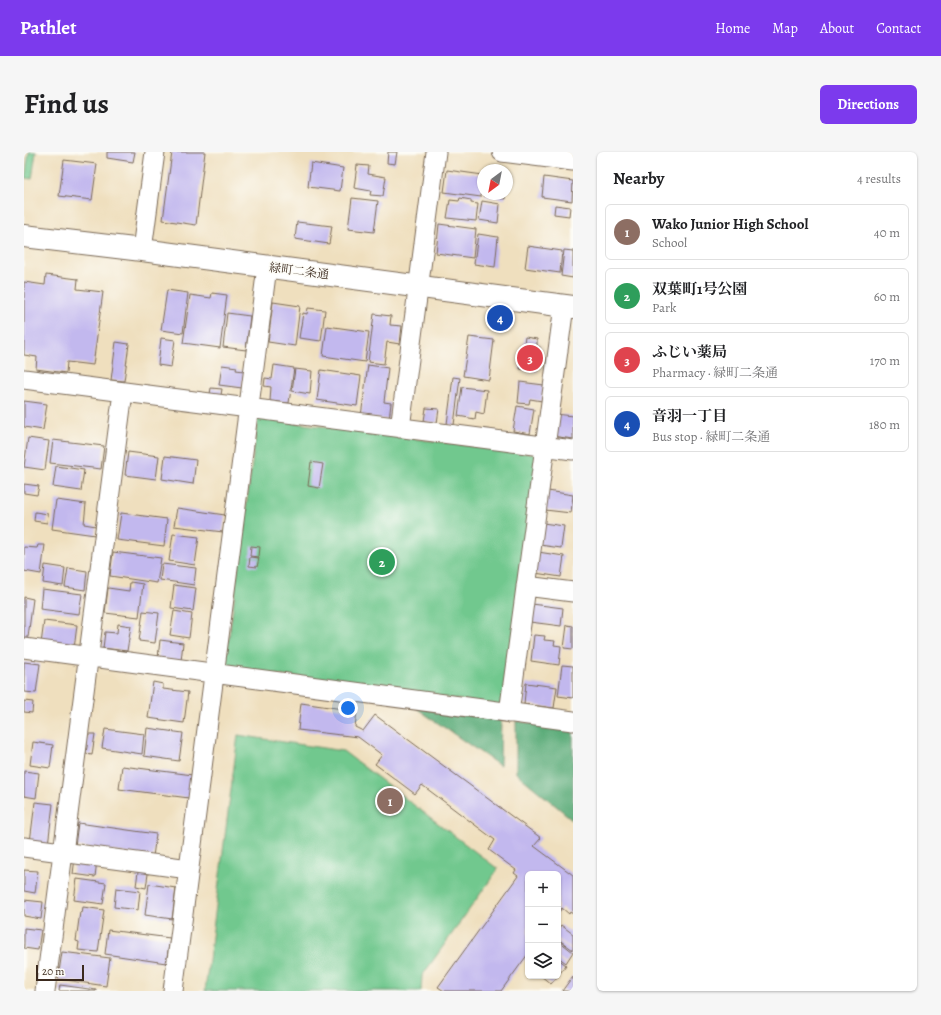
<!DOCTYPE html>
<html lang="en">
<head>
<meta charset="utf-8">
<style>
  body { margin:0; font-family:Alegreya,"Noto Serif JP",serif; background:#f6f6f6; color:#202124 }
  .controls { position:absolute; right:12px; bottom:12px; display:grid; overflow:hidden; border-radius:6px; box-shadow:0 1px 3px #0004 }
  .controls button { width:36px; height:36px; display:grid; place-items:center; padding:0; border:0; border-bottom:1px solid #e0e0e0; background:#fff; color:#202124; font:20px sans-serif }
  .compass { position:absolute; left:453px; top:12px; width:36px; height:36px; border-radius:50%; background:#fff; box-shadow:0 1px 3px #0004; rotate:212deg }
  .scale { position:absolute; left:12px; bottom:10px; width:48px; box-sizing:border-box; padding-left:4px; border:2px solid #3b2a1e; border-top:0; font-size:11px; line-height:14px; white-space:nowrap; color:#3b2a1e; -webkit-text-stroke:3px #fdfcf7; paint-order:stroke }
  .you { position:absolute; left:324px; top:556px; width:14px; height:14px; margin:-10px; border:3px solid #fff; border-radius:50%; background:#1a73e8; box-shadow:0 0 0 6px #1a73e833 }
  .badge { display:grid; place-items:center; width:26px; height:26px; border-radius:50%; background:#7c3aed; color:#fff; font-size:13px; font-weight:700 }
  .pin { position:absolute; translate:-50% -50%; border:2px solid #fff; box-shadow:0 1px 4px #0006 }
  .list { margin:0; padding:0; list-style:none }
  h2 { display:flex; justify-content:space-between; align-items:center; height:52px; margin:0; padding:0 16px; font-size:17px }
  h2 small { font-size:13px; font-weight:400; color:#757577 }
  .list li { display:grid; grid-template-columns:26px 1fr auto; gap:12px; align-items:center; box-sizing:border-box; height:56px; margin:0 8px 8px; padding:0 8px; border:1px solid #e0e0e0; border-radius:6px }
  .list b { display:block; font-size:15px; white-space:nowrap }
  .list p { margin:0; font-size:13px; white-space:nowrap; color:#757577 }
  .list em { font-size:13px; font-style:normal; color:#757577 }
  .icon { flex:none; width:22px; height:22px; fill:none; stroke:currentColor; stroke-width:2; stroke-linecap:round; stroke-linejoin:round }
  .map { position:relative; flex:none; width:549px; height:839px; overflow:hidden; border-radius:6px }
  header { display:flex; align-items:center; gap:24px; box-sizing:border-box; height:56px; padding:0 20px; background:#7c3aed; color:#fff }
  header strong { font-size:19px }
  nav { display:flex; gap:22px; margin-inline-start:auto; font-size:14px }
  .intro { display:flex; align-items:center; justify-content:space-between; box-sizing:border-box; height:96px; padding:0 24px }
  h1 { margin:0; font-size:28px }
  .button { padding:10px 18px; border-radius:6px; background:#7c3aed; color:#fff; font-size:14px; font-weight:700 }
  main { display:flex; gap:24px; padding:0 24px }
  aside { flex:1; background:#fff; border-radius:6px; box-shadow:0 1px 3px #0004 }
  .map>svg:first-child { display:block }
</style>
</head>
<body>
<header>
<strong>Pathlet</strong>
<nav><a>Home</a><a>Map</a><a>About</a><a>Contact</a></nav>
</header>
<div class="intro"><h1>Find us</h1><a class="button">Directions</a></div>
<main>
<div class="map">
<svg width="549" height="839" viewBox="0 0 549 839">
  <rect width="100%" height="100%" fill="#fdfcf7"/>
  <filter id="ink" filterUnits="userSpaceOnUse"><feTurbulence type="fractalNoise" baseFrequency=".025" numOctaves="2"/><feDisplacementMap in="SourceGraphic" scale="8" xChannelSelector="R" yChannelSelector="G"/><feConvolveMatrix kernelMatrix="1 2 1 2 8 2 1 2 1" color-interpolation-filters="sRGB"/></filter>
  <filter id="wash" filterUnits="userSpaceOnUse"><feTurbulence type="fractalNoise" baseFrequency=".012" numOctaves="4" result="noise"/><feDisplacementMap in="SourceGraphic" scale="16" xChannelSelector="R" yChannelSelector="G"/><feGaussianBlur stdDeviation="0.9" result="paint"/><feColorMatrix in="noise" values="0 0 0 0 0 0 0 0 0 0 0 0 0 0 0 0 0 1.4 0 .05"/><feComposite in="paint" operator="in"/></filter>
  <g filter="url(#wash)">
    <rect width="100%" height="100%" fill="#efdfbe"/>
    <path fill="#71c88e" stroke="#567956" d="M 5,0 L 12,0 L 8,27 L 1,26 Z
      M 234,266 L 515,303 L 482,554 L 201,516 Z
      M 214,583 L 319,599 L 474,717 L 398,824 L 397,839 L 181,839 Z"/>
    <path fill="#5cac79" stroke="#4c6b4c" d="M 392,556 L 477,567 L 476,614 Z
      M 492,569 L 549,577 L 549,668 L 492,621 Z"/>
    <g id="blocks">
      <path fill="#c2b8ee" d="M 83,0 L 111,0 L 109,10 L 83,6 Z
        M 148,0 L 181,0 L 172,73 L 139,68 Z
        M 364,0 L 373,0 L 371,12 L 363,11 Z
        M 40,8 L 73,12 L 68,48 L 35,44 Z
        M 287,11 L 319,16 L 316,39 L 284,35 Z
        M 333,13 L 345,14 L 344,22 L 362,25 L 359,44 L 346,43 L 347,39 L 330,36 Z
        M 423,18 L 459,23 L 457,45 L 420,40 Z
        M 520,25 L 549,29 L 548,49 L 518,45 Z
        M 460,42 L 482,42 L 481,47 L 460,44 Z
        M 328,46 L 354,49 L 350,80 L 324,77 Z
        M 436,46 L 447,48 L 447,51 L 454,52 L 452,69 L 423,66 L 426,48 L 435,49 Z
        M 458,49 L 476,52 L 474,71 L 455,68 Z
        M 531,53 L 546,55 L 545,64 L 530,62 Z
        M 273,70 L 308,74 L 305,92 L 271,87 Z
        M 415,72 L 452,77 L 449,106 L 412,101 Z
        M 454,82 L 474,85 L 471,115 L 450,112 Z
        M 504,94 L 538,99 L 536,121 L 501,116 Z
        M 540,98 L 549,99 L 549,126 L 537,124 Z
        M 22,123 L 54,127 L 53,137 L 79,140 L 69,213 L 43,210 L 42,221 L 12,217 L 13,205 L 0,203 L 0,130 L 21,133 Z
        M 143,138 L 164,141 L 159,181 L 137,178 Z
        M 188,141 L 203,143 L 196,196 L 159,191 L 166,143 L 187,146 Z
        M 249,150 L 276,154 L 271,194 L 244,190 Z
        M 284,156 L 301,158 L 297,189 L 275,186 L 279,161 L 283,162 Z
        M 203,161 L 226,164 L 222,198 L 199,195 Z
        M 350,162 L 367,164 L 366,173 L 378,174 L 376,192 L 363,190 L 360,212 L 344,210 Z
        M 303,174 L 345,180 L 341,210 L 299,204 Z
        M 445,185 L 470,188 L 465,228 L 439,224 Z
        M 501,185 L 513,187 L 513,194 L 516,195 L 513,219 L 496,217 Z
        M 137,186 L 151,188 L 147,215 L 134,213 Z
        M 92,190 L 105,192 L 100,229 L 87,228 Z
        M 198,213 L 213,215 L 212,218 L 220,219 L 218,236 L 195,233 Z
        M 250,213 L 270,216 L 265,251 L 246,249 L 247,235 L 240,234 L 241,226 L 248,227 Z
        M 344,213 L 364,216 L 360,250 L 367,251 L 365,268 L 337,264 Z
        M 271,217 L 288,219 L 286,242 L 268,239 Z
        M 297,218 L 337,224 L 333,254 L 293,248 Z
        M 429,225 L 436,226 L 430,273 L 423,272 Z
        M 496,230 L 520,233 L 518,249 L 506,247 L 505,252 L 494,251 Z
        M 438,235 L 463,238 L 460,262 L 452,260 L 451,267 L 434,264 Z
        M 187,236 L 198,237 L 197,243 L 186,242 Z
        M 0,249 L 23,252 L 19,278 L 0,275 Z
        M 493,254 L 510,257 L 506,282 L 489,279 Z
        M 402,256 L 415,257 L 413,271 L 400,269 Z
        M 531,262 L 549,264 L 549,287 L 528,284 Z
        M 4,286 L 25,289 L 21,318 L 0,315 Z
        M 29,288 L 80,294 L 77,317 L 26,311 Z
        M 104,300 L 135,304 L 132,327 L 101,323 Z
        M 141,304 L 172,308 L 169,332 L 138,327 Z
        M 287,310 L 299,312 L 295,336 L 284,334 Z
        M 32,314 L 60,318 L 57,339 L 29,335 Z
        M 0,332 L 15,334 L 13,343 L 0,341 Z
        M 524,339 L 549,343 L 547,361 L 521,358 Z
        M 32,348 L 62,352 L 60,372 L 72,374 L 71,383 L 28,377 Z
        M 153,356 L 201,363 L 199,380 L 150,374 Z
        M 11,360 L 24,362 L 23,371 L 10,369 Z
        M 97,361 L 143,367 L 140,394 L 93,388 Z
        M 519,371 L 540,374 L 537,396 L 516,393 Z
        M 149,382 L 175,385 L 171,413 L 145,409 Z
        M 14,393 L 21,393 L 17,422 L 0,419 L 0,395 L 13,396 Z
        M 227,394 L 236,395 L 235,405 L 226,404 Z
        M 89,400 L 137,406 L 133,431 L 86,424 Z
        M 514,400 L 540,404 L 537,425 L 511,421 Z
        M 226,405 L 235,406 L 233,415 L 225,414 Z
        M 138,412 L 172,416 L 170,433 L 136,428 Z
        M 21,413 L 41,416 L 39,434 L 19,431 Z
        M 44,416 L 63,419 L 61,438 L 41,435 Z
        M 106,430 L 119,432 L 115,465 L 81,461 L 84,436 L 105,439 Z
        M 150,433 L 172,436 L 169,459 L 147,456 Z
        M 18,437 L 58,442 L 55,462 L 16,457 Z
        M 0,445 L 9,447 L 4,485 L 0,485 Z
        M 508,452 L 539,456 L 537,474 L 506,470 Z
        M 119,459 L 135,461 L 131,491 L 115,489 Z
        M 150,459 L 168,462 L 165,486 L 146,483 Z
        M 20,469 L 53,473 L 50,497 L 17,492 Z
        M 94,472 L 107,474 L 103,499 L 79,496 L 81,480 L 93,481 Z
        M 543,473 L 549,474 L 549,497 L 540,496 Z
        M 510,483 L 521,484 L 520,488 L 531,489 L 530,493 L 537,494 L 535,513 L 507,509 Z
        M 136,488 L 159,491 L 157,509 L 134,506 Z
        M 0,510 L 16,512 L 12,541 L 0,540 Z
        M 538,513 L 549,514 L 549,546 L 534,544 Z
        M 129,530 L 139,532 L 139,537 L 164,540 L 160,571 L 124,566 Z
        M 502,531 L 533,535 L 530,556 L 500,552 Z
        M 0,549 L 9,550 L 8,561 L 0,560 Z
        M 277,551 L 333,559 L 331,575 L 339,579 L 351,563 L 517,686 L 510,694 L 549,723 L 549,762 L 546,760 L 545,762 L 538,756 L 534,761 L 534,722 L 504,722 L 504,802 L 477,839 L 420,839 L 414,835 L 494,724 L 490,721 L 492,718 L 465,698 L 471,688 L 398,633 L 391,642 L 351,612 L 358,603 L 334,585 L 274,578 Z
        M 123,576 L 159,581 L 155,609 L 120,604 Z
        M 81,577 L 120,582 L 118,602 L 78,596 Z
        M 64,582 L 71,582 L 68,603 L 62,602 Z
        M 9,590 L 29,593 L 26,616 L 6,613 Z
        M 98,614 L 169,623 L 165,646 L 95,637 Z
        M 0,619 L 15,621 L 12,646 L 0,644 Z
        M 11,650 L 29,652 L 24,693 L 6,690 Z
        M 54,671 L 132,682 L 129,705 L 51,694 Z
        M 51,705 L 73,708 L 71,725 L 49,722 Z
        M 115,713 L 125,715 L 122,736 L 112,734 Z
        M 0,718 L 14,719 L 11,741 L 0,739 Z
        M 53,727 L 82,731 L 79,752 L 50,748 Z
        M 125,732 L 152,736 L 148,767 L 121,763 Z
        M 92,736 L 116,739 L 114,758 L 90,755 Z
        M 0,748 L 19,750 L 17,767 L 0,764 Z
        M 59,755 L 80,758 L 74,800 L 54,798 L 55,790 L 52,789 L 56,760 L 58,761 Z
        M 537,773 L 549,782 L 549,798 L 534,787 L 534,777 Z
        M 0,776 L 17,778 L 14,798 L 0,796 Z
        M 84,778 L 146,786 L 142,811 L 81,802 Z
        M 535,789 L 549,800 L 542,811 L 534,805 Z
        M 38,800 L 86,806 L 82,834 L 34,827 Z
        M 534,807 L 542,813 L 534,824 Z
        M 517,824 L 534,824 L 527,832 Z
        M 549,824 L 549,839 L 538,839 Z
        M 36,833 L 72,838 L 72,839 L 35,839 Z"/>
    </g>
  </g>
  <g filter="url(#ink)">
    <use href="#blocks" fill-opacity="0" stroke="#7a6956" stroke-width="1"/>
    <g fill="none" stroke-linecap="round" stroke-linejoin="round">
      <g stroke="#7a6956" stroke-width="21">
        <path id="street" d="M 478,0 L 549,9
          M 118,98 L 131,0
          M 0,227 L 549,298
          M 376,276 L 412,0
          M 502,434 L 549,440
          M 0,496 L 549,569
          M 485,561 L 540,154
          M 0,695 L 165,717
          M 21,839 L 99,240
          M 149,839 L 243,115"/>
      </g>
      <g stroke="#7a6956" stroke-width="24">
        <path id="secondary" d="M 0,84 L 118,98 L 549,155"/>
      </g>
      <use href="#street" stroke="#fff" stroke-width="19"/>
      <use href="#secondary" stroke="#fff" stroke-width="22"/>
    </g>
  </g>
  <g text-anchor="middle" stroke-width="3" stroke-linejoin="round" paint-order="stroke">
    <g font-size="12" fill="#3b2a1e" stroke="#fdfcf7">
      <text transform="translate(275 119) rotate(7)" y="4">緑町二条通</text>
    </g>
  </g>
</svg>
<div class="controls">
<button>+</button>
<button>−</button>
<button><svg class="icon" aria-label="layers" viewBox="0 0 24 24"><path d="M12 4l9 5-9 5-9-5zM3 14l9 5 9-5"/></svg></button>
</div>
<svg class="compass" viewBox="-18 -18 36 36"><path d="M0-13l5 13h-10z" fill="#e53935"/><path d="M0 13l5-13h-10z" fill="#757577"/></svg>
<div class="scale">20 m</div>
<div class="you"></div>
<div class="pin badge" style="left:366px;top:649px;background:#8d6e63">1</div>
<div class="pin badge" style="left:358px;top:410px;background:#2e9e5b">2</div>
<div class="pin badge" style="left:506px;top:206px;background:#e0444e">3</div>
<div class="pin badge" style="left:476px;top:166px;background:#1a4fb4">4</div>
</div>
<aside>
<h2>Nearby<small>4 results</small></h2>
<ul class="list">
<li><span class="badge" style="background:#8d6e63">1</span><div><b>Wako Junior High School</b><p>School</p></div><em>40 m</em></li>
<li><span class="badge" style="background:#2e9e5b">2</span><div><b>双葉町1号公園</b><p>Park</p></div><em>60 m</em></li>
<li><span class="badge" style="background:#e0444e">3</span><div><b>ふじい薬局</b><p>Pharmacy · 緑町二条通</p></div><em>170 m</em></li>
<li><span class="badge" style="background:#1a4fb4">4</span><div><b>音羽一丁目</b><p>Bus stop · 緑町二条通</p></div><em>180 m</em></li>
</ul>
</aside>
</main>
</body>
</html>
